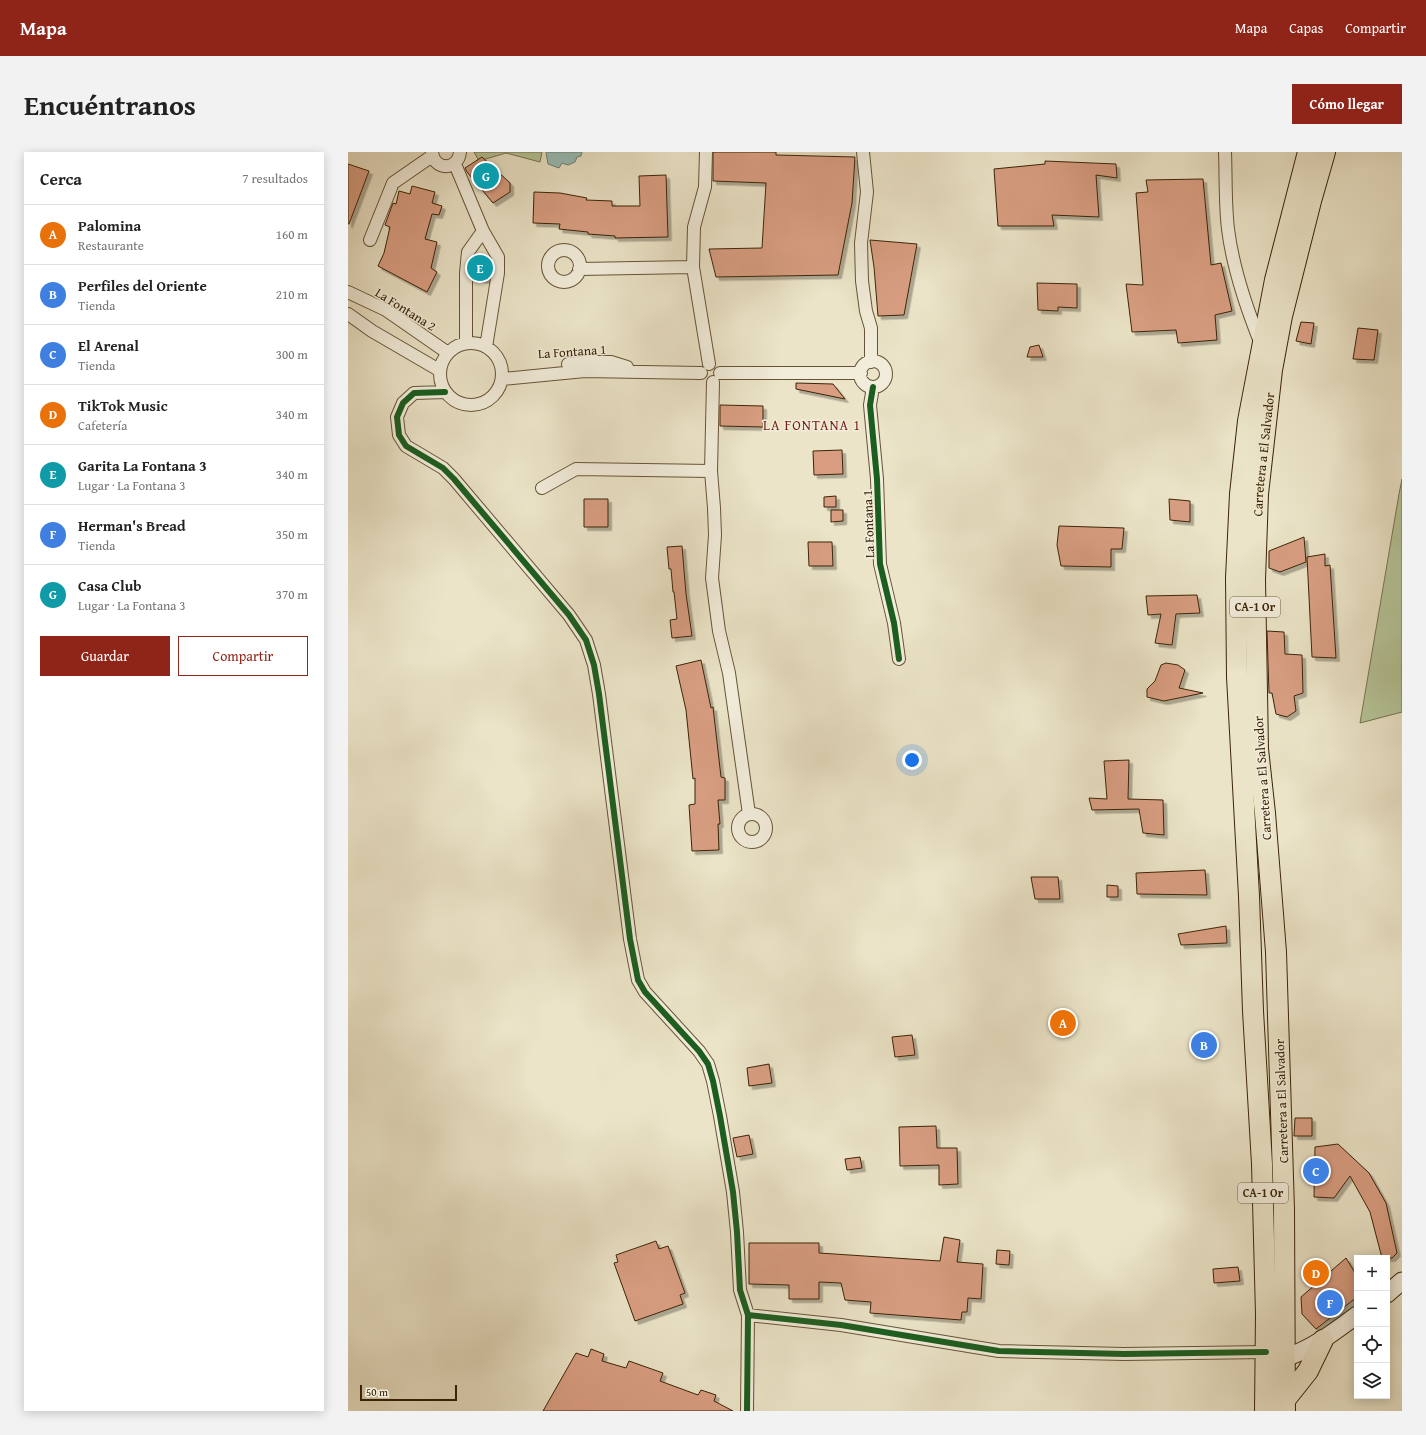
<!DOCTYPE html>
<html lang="es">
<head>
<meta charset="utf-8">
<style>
  body { margin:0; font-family:"Gentium Book Plus",serif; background:#f2f2f2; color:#222 }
  .controls { position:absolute; right:12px; bottom:12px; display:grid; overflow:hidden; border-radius:0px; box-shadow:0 2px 10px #0003 }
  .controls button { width:36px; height:36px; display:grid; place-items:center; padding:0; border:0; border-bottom:1px solid #e0e0e0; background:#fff; color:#222; font:20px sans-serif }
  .scale { position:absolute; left:12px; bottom:10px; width:97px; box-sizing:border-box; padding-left:4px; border:2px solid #3b2406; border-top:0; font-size:11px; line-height:14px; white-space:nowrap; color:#3b2406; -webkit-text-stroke:3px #f2eddb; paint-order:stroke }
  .you { position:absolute; left:564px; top:608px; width:14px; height:14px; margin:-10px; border:3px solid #fff; border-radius:50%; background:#1a73e8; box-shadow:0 0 0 6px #1a73e833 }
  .badge { display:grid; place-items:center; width:26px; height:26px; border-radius:50%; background:#8f2418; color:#fff; font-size:13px; font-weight:700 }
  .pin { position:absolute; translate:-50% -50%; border:2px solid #fff; box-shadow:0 1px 4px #0006 }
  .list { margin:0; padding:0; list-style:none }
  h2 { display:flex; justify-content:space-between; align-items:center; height:52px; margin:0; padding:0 16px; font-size:17px }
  h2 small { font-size:13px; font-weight:400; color:#767676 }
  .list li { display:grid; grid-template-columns:26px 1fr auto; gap:12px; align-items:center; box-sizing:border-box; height:60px; padding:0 16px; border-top:1px solid #e0e0e0 }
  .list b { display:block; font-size:15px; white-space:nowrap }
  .list p { margin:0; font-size:13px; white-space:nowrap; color:#767676 }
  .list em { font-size:13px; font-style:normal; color:#767676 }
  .actions { display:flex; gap:8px; padding:12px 16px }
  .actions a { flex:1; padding:9px 0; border:1px solid #8f2418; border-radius:0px; text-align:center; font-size:14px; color:#8f2418 }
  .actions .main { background:#8f2418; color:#fff }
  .icon { flex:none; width:22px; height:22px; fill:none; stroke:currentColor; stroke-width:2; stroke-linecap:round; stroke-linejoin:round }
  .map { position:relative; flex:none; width:1054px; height:1259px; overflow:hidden; border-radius:0px }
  header { display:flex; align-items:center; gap:24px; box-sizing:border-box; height:56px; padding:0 20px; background:#8f2418; color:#fff }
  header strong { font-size:19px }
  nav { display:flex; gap:22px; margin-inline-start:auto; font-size:14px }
  .intro { display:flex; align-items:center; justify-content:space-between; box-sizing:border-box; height:96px; padding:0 24px }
  h1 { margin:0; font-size:28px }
  .button { padding:10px 18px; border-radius:0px; background:#8f2418; color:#fff; font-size:14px; font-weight:700 }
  main { display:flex; gap:24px; padding:0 24px }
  aside { flex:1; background:#fff; border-radius:0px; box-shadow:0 2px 10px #0003 }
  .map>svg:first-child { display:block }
</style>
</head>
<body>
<header>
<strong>Mapa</strong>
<nav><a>Mapa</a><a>Capas</a><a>Compartir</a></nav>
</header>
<div class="intro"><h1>Encuéntranos</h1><a class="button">Cómo llegar</a></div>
<main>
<aside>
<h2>Cerca<small>7 resultados</small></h2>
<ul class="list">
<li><span class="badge" style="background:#e8710a">A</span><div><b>Palomina</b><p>Restaurante</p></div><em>160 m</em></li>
<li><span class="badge" style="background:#3f7fe0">B</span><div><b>Perfiles del Oriente</b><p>Tienda</p></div><em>210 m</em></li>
<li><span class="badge" style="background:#3f7fe0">C</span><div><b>El Arenal</b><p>Tienda</p></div><em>300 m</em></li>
<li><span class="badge" style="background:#e8710a">D</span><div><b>TikTok Music</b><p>Cafetería</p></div><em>340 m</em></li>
<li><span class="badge" style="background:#0f9aa8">E</span><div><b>Garita La Fontana 3</b><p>Lugar · La Fontana 3</p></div><em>340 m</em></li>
<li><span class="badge" style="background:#3f7fe0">F</span><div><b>Herman's Bread</b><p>Tienda</p></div><em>350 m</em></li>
<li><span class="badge" style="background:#0f9aa8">G</span><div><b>Casa Club</b><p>Lugar · La Fontana 3</p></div><em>370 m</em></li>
</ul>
<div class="actions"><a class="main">Guardar</a><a>Compartir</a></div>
</aside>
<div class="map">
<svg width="1054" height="1259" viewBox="0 0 1054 1259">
  <defs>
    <filter id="shadow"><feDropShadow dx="3.5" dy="3.5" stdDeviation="0" flood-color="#0004"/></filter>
  </defs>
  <rect width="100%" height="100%" fill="#ebe4c8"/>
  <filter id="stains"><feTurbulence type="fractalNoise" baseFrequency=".005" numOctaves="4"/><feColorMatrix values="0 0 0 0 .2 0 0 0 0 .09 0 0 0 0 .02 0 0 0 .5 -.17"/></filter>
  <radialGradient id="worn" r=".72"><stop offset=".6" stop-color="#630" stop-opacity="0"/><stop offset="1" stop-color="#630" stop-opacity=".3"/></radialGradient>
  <path fill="#b5c598" stroke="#78744f" d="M 126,0 L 194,0 L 192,10 L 158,1 L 131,9 Z
    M 1054,327 L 1054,560 L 1012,571 L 1051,342 Z"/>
  <path fill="#98beb8" stroke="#738071" d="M 198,0 L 234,0 L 233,4 L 229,5 L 227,10 L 220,13 L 214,11 L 211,16 L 200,12 Z"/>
  <path fill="#d99e82" stroke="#3b2406" filter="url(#shadow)" d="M 365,0 L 428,0 L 428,3 L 507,5 L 504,51 L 490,123 L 368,125 L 361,97 L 414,96 L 418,31 L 365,29 Z
    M 134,5 L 162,31 L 162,40 L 145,51 L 119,20 L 117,16 Z
    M 697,9 L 768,12 L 769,26 L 748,23 L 751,65 L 704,63 L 706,74 L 650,74 L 646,17 L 697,12 Z
    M 0,12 L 21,19 L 1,72 L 0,72 Z
    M 318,23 L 320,85 L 267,86 L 267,84 L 240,82 L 240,80 L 211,77 L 212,72 L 185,71 L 186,40 L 212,41 L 239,46 L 238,48 L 264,49 L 264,54 L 292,54 L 291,24 Z
    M 855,27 L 863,113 L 873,111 L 884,159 L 867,163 L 869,188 L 830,191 L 828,178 L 784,180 L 778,132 L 795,133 L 788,41 L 800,40 L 798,28 Z
    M 64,34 L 87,40 L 84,51 L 94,54 L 91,63 L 84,62 L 77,87 L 89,90 L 83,116 L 89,120 L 79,140 L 30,114 L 36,101 L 42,75 L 37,73 L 45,51 L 48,52 L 51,39 L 62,42 Z
    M 522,88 L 569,92 L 556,163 L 530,164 L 526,115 Z
    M 127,104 L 142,107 L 139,128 L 126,126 Z
    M 689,131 L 729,132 L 729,156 L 710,155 L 710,159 L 690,158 Z
    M 953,170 L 966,171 L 963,192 L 948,189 Z
    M 1010,176 L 1030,178 L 1026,208 L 1005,207 Z
    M 691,193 L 695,205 L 679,205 L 682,195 Z
    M 448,231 L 485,232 L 497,247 L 448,237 Z
    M 372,253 L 415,254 L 415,275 L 372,274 Z
    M 494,298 L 495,322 L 466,323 L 465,299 Z
    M 488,344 L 488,355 L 476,355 L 476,345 Z
    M 236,347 L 260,347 L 260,375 L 236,375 Z
    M 821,347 L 842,349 L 842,370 L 822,368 Z
    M 483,358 L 495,358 L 495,369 L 483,370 Z
    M 711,374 L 776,376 L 774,397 L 763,397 L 763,415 L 713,414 L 709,393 Z
    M 956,385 L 958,410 L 932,420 L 921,416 L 921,399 Z
    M 460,390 L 484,390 L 485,414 L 461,414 Z
    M 334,394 L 338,442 L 344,484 L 324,486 L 322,468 L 329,467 L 326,440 L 325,440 L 323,417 L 321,417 L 319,395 Z
    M 977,402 L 977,414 L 982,413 L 988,506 L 964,505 L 959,405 Z
    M 849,443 L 852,461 L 828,462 L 824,493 L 807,491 L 813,462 L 800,463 L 798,444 Z
    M 919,479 L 936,480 L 937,502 L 954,503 L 955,541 L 946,544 L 948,559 L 939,565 L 928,562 L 924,541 L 921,541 Z
    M 353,508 L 363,556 L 365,555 L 373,625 L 377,626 L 377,648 L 370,648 L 372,672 L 370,672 L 371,698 L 344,699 L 341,653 L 347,652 L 347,626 L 345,627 L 338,558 L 328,514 Z
    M 818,511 L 830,513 L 837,518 L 831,536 L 855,541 L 816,549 L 799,545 L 799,537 L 807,529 L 813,513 Z
    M 781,608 L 780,647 L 815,648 L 816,683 L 795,681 L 791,657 L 744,658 L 741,646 L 759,647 L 756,609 Z
    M 857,718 L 859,743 L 789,742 L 788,721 Z
    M 683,725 L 710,725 L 712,747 L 687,747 Z
    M 759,733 L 770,734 L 770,745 L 759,745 Z
    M 878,774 L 879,791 L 833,793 L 830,782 Z
    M 564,883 L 567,903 L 547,905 L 544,885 Z
    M 421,912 L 424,931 L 401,934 L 399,916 Z
    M 947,966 L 964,966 L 964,984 L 946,984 Z
    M 588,974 L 589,996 L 609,996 L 610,1032 L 591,1033 L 591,1013 L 552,1014 L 551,975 Z
    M 401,983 L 405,1002 L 389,1005 L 385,986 Z
    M 990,992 L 1021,1021 L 1038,1051 L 1049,1101 L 1044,1106 L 1034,1106 L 1022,1060 L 1002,1024 L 986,1046 L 966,1045 L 967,995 Z
    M 512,1005 L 514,1016 L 499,1018 L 497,1007 Z
    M 596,1085 L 612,1088 L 609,1110 L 635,1112 L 633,1147 L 620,1146 L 619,1160 L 614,1160 L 613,1168 L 522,1161 L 523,1150 L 497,1148 L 493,1131 L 471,1130 L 471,1147 L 441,1147 L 441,1133 L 401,1132 L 401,1091 L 471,1091 L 471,1101 L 592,1109 Z
    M 308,1089 L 311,1097 L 320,1094 L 337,1141 L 332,1143 L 335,1152 L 287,1169 L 266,1111 L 270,1110 L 268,1103 Z
    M 649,1098 L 662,1099 L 661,1113 L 648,1112 Z
    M 998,1106 L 1009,1124 L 1009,1145 L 968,1177 L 954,1162 L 953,1145 Z
    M 890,1115 L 892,1129 L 866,1131 L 865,1117 Z
    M 243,1197 L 256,1202 L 254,1209 L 278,1216 L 281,1209 L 315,1221 L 312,1229 L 350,1243 L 353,1238 L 368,1243 L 366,1249 L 385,1259 L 195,1259 L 228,1201 L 240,1205 Z"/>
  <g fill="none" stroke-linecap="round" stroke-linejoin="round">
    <g stroke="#675436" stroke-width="14">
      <path id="minor" d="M 84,0 C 86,19 110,19 112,0
        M 358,0 L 357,35 L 346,75 L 345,115 L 361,212
        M 515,0 L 519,40 L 513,91 L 514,129 L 518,159 L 523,176 L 523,210
        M 877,0 C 878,25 877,52 880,77 C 885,117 898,155 913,192
        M 107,12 L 135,79 L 150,105 L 150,121 L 138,195
        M 22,88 L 45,31 L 84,4
        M200 114a16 16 0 1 1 32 0a16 16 0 1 1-32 0Z
        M 231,117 L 345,115
        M 0,140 L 38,158 L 100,201
        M 0,162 L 24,179 L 91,218
        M92 222a31 31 0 1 1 62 0a31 31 0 1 1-62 0Z
        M 118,191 L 118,121 L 120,100 L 135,79
        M512 222a13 13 0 1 1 26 0a13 13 0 1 1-26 0Z
        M 220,212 L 238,210 L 263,210 L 279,215
        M 372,221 L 513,221
        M 154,227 L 237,219 L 353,221
        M 365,230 L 363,319 L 366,356 L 367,383 L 364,426 L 371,479 L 381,521 L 401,662
        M 525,235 L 522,253 L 529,327 L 532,412 L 546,471 L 551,507
        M 97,240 L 66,241 L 55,251 L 49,265 L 51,283 L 58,294 L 95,316 L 106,327 L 221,463 L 238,488 L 246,513 L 251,542 L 282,787 L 290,828 L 297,840 L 351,899 L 360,912 L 365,929 L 372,964 L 385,1040 L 389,1080 L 392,1138 L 400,1163 L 399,1259
        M 194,336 L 228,317 L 363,319
        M390 676a14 14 0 1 1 28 0a14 14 0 1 1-28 0Z
        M 400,1163 L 493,1173 L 651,1199 L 776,1202 L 918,1200"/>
    </g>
    <g stroke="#3b2406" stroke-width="19">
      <path id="secondary" d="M 1039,1142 L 1054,1129
        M 937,1206 C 965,1196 985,1181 1009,1163"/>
    </g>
    <g stroke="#3b2406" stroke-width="22">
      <g id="trunk">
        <path d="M 937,1248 L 960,1219 L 975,1188"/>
        <path d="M 917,1259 L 918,1162 L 914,1012 L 905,859 L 901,744 L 889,525 L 888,426 L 892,342 L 900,269 L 927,128 L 960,0"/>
        <path id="s1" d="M 937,1259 L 936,1057 L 928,800 L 917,661 L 910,597 L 907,428 L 910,342 L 924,218 L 934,164 L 963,49 L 977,0"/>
      </g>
    </g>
    <use href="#minor" stroke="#f2eddb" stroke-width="12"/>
    <use href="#secondary" stroke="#f2eddb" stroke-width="17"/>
    <use href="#trunk" stroke="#ebe4c8" stroke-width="20"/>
    <g stroke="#f2eddb" stroke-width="8">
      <path id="cycleway" d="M 525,235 L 522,253 L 529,327 L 532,412 L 546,471 L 551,507
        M 97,240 L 66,241 L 55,251 L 49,265 L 51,283 L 58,294 L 95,316 L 106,327 L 221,463 L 238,488 L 246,513 L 251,542 L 282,787 L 290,828 L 297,840 L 351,899 L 360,912 L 365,929 L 372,964 L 385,1040 L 389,1080 L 392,1138 L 400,1163 L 399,1259
        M 400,1163 L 493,1173 L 651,1199 L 776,1202 L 918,1200"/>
    </g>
    <use href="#cycleway" stroke="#1b5e20" stroke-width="6"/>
  </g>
  <g text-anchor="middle" stroke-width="3" stroke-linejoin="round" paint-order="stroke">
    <g fill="#f2eddb" stroke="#726046" stroke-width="1">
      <rect x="882" y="445" width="50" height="20" rx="3"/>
      <rect x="890" y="1031" width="50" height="20" rx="3"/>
    </g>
    <g font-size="12" font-weight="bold" fill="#3b2406">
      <text x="907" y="459">CA-1 Or</text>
      <text x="915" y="1045">CA-1 Or</text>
    </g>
    <g font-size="13" fill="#3b2406" stroke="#f2eddb">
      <text transform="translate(58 157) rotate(32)" y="5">La Fontana 2</text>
      <text transform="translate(224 199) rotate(-4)" y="5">La Fontana 1</text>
      <text dy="5" stroke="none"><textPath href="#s1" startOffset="958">Carretera a El Salvador</textPath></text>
      <text transform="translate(520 372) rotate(-92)" y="5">La Fontana 1</text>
      <text transform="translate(914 626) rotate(-94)" y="5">Carretera a El Salvador</text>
      <text transform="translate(933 949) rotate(-92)" y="5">Carretera a El Salvador</text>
    </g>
    <g font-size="14" letter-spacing="1" fill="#7a1f14" stroke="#f2eddb">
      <text x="464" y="278">LA FONTANA 1</text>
    </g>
  </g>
  <rect width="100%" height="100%" filter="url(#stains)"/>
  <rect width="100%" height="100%" fill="url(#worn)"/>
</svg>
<div class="controls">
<button>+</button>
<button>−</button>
<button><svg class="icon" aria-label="locate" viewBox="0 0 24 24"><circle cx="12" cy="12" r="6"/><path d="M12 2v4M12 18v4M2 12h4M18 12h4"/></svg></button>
<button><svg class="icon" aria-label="layers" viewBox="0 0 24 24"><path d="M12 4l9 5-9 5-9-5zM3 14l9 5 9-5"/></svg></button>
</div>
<div class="scale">50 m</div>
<div class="you"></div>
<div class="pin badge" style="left:715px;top:871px;background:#e8710a">A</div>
<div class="pin badge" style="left:856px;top:893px;background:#3f7fe0">B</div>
<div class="pin badge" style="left:968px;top:1019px;background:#3f7fe0">C</div>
<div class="pin badge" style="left:968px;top:1121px;background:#e8710a">D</div>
<div class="pin badge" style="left:132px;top:116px;background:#0f9aa8">E</div>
<div class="pin badge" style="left:982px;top:1151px;background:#3f7fe0">F</div>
<div class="pin badge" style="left:138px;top:24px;background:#0f9aa8">G</div>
</div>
</main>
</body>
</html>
